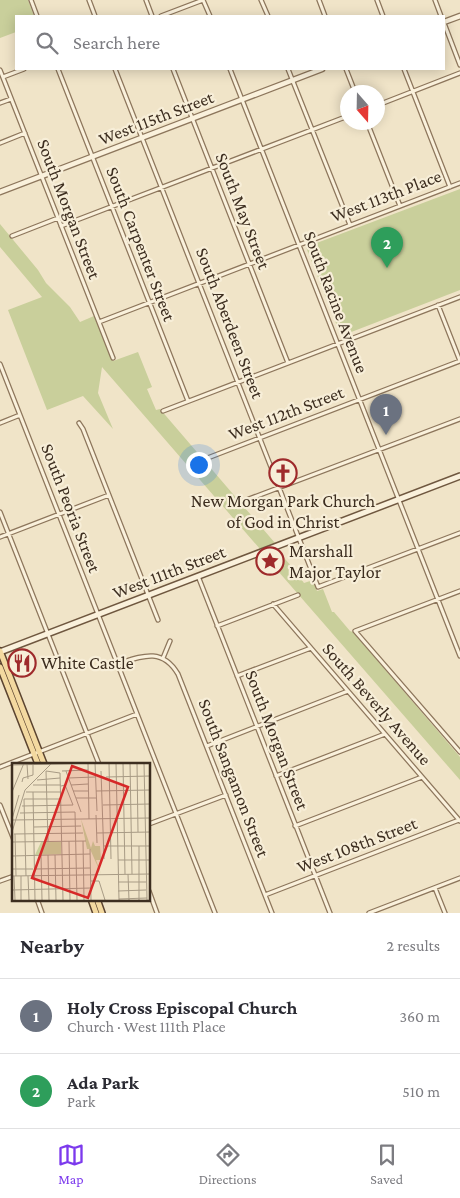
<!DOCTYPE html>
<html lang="en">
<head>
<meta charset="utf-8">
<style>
  body { margin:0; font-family:"Crimson Pro",serif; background:#f2f2f3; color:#2b2b33 }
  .compass { position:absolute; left:340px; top:85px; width:45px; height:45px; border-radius:50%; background:#fff; box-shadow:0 2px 12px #0003; rotate:160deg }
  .you { position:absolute; left:198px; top:464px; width:18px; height:18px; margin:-12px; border:4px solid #fff; border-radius:50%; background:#1a73e8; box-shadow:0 0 0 8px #1a73e833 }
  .badge { display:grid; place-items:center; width:32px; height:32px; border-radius:50%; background:#7c3aed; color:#fff; font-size:16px; font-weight:700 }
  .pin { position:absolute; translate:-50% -41px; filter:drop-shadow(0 1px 2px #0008) }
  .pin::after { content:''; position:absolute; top:26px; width:18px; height:15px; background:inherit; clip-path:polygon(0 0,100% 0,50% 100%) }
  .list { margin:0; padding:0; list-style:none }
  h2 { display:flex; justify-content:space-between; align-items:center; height:65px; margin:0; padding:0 20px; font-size:21px }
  h2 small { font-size:16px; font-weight:400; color:#7c7c81 }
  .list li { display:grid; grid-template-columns:32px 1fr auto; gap:15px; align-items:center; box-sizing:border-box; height:75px; padding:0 20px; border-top:1px solid #e1e1e2 }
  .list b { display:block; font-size:19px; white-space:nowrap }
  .list p { margin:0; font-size:16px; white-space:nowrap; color:#7c7c81 }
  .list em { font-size:16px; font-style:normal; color:#7c7c81 }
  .icon { flex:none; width:28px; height:28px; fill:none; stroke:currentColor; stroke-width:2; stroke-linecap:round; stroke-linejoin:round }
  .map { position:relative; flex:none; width:460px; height:913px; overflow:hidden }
  .search { position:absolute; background:#fff; box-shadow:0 2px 12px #0003; left:15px; right:15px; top:15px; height:55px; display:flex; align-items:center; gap:12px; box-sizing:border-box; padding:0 18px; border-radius:0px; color:#7c7c81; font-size:19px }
  .sheet { height:215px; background:#fff }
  nav { display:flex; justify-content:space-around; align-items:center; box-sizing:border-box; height:70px; border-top:1px solid #e1e1e2; background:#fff; font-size:14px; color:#7c7c81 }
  nav a { display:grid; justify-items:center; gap:2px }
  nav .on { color:#7c3aed }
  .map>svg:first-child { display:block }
</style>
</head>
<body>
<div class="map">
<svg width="460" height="913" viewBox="0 0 460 913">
  <rect width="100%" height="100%" fill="#f0e4c8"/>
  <path fill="#c9cf9b" d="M 0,0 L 28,0 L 34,16 L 16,16 L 16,32 L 0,38 Z
    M 460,189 L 460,290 L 341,336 L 306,247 Z
    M 0,224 L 38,270 L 46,283 L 70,307 L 80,322 L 94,316 L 113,361 L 138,352 L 152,387 L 147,389 L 156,410 L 160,409 L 275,543 L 260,549 L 102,367 L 98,393 L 113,429 L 83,396 L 47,410 L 8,310 L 42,297 L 0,247 Z
    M 277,550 L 293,568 L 304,583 L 313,580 L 317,591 L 323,589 L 332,612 L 334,612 L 350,631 L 353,632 L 460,757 L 460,780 L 264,555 Z"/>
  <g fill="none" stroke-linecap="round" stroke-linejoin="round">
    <g stroke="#8d765c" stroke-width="5.5">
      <path id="minor" d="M 31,0 L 37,16
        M 89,0 L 95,16
        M 146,0 L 152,16
        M 203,0 L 210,16
        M 261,0 L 268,16
        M 319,0 L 325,16
        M 377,0 L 383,16
        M 435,0 L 441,16
        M 161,16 L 203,0
        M 444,23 L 460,65
        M 58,69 L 188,401
        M 115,69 L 318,587 L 460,533
        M 173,69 L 288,363
        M 230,69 L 460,656
        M 288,69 L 350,225
        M 346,69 L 355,92
        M 404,69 L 450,187
        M 0,70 L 113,358
        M 3,77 L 24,69
        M 0,103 L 11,99
        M 378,105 L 460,73
        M 367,122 L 400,206
        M 0,143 L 25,133
        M 61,226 L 348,116
        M 12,236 L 58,218
        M 438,305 L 460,361
        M 99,322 L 460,183
        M 0,364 L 215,913
        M 163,411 L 460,297
        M 0,423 L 20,415
        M 79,423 L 83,429 L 158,620
        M 205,459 L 460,361
        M 241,502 L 460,419
        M 0,512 L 99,764
        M 0,537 L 109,495
        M 198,576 L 330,913
        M 460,591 L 355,631 L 460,752
        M 273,604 L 460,821
        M 217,626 L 298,595
        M 163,658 L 170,641
        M 117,664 C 142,656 162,647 178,674 L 272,913
        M 237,676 L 311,648
        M 207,746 L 348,691
        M 0,767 L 137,714
        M 276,776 L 385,734
        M 0,805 L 14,840
        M 149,824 L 226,795
        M 295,826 L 422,777
        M 0,881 L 14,876
        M 435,888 L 445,913
        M 149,891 L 157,913
        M 265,895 L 459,820
        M 37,899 L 42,913
        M 369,913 L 460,878"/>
    </g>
    <g stroke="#8d765c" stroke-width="7">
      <path id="tertiary" d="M 444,22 L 460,16
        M 0,192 L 322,69"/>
    </g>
    <g stroke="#6f573f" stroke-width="8">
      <path id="secondary" d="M 0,652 L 460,476"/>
    </g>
    <g stroke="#5b4430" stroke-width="8">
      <path id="primary" d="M 0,651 L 44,764
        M 0,667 L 38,764
        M 91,899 L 96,913
        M 97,899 L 102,913"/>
    </g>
    <use href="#minor" stroke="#faf1dc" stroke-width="3"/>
    <use href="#tertiary" stroke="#faf1dc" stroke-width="4.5"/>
    <use href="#secondary" stroke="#faf1dc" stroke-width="5"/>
    <use href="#primary" stroke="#f3d9a0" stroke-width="5"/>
  </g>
  <defs>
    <g id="church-ring" transform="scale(1.4375)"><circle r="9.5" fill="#f7eed8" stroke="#9e2a2b" stroke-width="1.5"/><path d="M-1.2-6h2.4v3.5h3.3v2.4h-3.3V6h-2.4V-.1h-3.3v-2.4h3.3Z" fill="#9e2a2b"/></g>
    <g id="sight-ring" transform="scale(1.4375)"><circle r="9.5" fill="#f7eed8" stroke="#9e2a2b" stroke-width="1.5"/><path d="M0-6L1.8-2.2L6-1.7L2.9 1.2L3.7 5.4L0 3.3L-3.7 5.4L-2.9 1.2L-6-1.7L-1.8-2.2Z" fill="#9e2a2b"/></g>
    <g id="restaurant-ring" transform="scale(1.4375)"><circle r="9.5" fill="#f7eed8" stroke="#9e2a2b" stroke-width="1.5"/><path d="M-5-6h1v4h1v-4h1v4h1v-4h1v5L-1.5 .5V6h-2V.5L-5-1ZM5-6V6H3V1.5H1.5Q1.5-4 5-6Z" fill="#9e2a2b"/></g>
  </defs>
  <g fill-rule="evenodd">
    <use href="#church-ring" x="283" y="473"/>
    <use href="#sight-ring" x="270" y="561"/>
    <use href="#restaurant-ring" x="22" y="663"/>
  </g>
  <g text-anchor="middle" stroke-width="4.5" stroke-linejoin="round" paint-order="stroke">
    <g font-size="18" fill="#3d2e20" stroke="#f7eed8">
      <text transform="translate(156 118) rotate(-21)" y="6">West 115th Street</text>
      <text transform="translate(386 196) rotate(-21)" y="6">West 113th Place</text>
      <text transform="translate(69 209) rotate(69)" y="6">South Morgan Street</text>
      <text transform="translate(243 211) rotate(69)" y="6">South May Street</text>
      <text transform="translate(141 244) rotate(69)" y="6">South Carpenter Street</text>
      <text transform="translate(336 302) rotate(69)" y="6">South Racine Avenue</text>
      <text transform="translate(230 323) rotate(69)" y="6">South Aberdeen Street</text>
      <text transform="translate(286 413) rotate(-21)" y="6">West 112th Street</text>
      <text transform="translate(71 508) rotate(69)" y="6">South Peoria Street</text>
      <text transform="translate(169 572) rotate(-21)" y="6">West 111th Street</text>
      <text transform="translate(377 704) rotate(49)" y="6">South Beverly Avenue</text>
      <text transform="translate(277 740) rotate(69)" y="6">South Morgan Street</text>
      <text transform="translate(234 778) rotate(69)" y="6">South Sangamon Street</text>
      <text transform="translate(357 845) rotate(-21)" y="6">West 108th Street</text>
    </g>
    <g font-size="18" fill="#3d2e20" stroke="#f7eed8" text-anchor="start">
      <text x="283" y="507" text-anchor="middle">New Morgan Park Church<tspan x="283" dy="21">of God in Christ</tspan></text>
      <text x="289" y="557">Marshall<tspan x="289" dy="21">Major Taylor</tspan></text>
      <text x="41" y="669">White Castle</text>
    </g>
  </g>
  <g transform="translate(12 763)">
    <rect width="138" height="138" fill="#f0e4c8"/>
    <path d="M 69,56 L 79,85 L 81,78 L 83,83 L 88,83 L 89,97 L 84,97 L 89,111 L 78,86 L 75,86 ZM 29,79 L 49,79 L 49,91 L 23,92 Z" fill="#c9cf9b"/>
    <path fill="none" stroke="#a89b85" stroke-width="1" d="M 76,0 L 77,56M 83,0 L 85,48M 97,0 L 99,96M 104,0 L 107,137M 111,0 L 113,111M 118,0 L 120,111M 125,0 L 126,69M 132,0 L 135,137M 15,1 L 16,16M 0,2 L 85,0M 34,8 L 48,10 L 51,137M 34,8 L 36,78M 50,8 L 76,7M 54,8 L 69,49M 89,8 L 92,96M 94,14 L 138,13M 56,15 L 83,14M 25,17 L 48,15M 10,19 L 11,15 L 21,12 L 21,1M 21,22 L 49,22M 59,22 L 76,21M 61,28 L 77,28M 84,28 L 138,27M 0,29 L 12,0M 14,29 L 49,29M 21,29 L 23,137M 64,35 L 84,35M 12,36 L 14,113M 12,36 L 49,36M 91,42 L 138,41M 10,43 L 61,42 L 53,22 L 49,23M 8,50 L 63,49 L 65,137M 84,52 L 85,80M 0,56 L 7,32M 1,57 L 138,55M 22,64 L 69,63M 0,69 L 13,27 L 40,0M 85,70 L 138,69M 2,71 L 71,70M 3,71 L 4,113M 57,78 L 58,137M 71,78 L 72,137M 0,79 L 74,78M 92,83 L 138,83M 127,83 L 127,137M 78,86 L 79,137M 29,92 L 30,137M 36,92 L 37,137M 43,92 L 44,137M 0,93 L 78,91M 106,97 L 138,97M 0,106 L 21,106M 23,106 L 78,105M 116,111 L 117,137M 0,113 L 138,111M 2,113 L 3,137M 9,113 L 9,137M 16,113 L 17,137M 79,118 L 87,118 L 93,137M 106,119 L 134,119M 0,127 L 79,125M 106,128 L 134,127M 107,136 L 135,135"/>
    <path fill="#d62828" fill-opacity="0.15" stroke="#d62828" stroke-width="2.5" d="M 60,3 L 116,24 L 76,135 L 20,115 Z"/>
    <rect width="138" height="138" fill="none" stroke="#3d2e20" stroke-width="2.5"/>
  </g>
</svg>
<svg class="compass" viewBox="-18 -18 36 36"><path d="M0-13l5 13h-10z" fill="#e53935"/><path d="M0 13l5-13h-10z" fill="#7c7c81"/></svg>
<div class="you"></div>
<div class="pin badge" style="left:386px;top:435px;background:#6b7280">1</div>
<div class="pin badge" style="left:387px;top:268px;background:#2e9e5b">2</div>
<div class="search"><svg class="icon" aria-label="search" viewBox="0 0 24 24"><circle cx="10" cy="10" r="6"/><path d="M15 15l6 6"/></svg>Search here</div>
</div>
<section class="sheet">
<h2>Nearby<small>2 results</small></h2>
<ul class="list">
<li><span class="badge" style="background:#6b7280">1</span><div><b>Holy Cross Episcopal Church</b><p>Church · West 111th Place</p></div><em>360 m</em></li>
<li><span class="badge" style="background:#2e9e5b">2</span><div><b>Ada Park</b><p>Park</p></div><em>510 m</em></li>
</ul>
</section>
<nav>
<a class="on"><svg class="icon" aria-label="map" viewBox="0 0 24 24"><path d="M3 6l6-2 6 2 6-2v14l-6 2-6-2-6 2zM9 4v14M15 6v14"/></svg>Map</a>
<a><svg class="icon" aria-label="directions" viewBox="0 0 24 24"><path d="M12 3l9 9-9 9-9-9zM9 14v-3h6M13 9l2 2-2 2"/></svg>Directions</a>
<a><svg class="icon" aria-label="saved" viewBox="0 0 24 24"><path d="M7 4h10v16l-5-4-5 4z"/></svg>Saved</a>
</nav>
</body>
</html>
